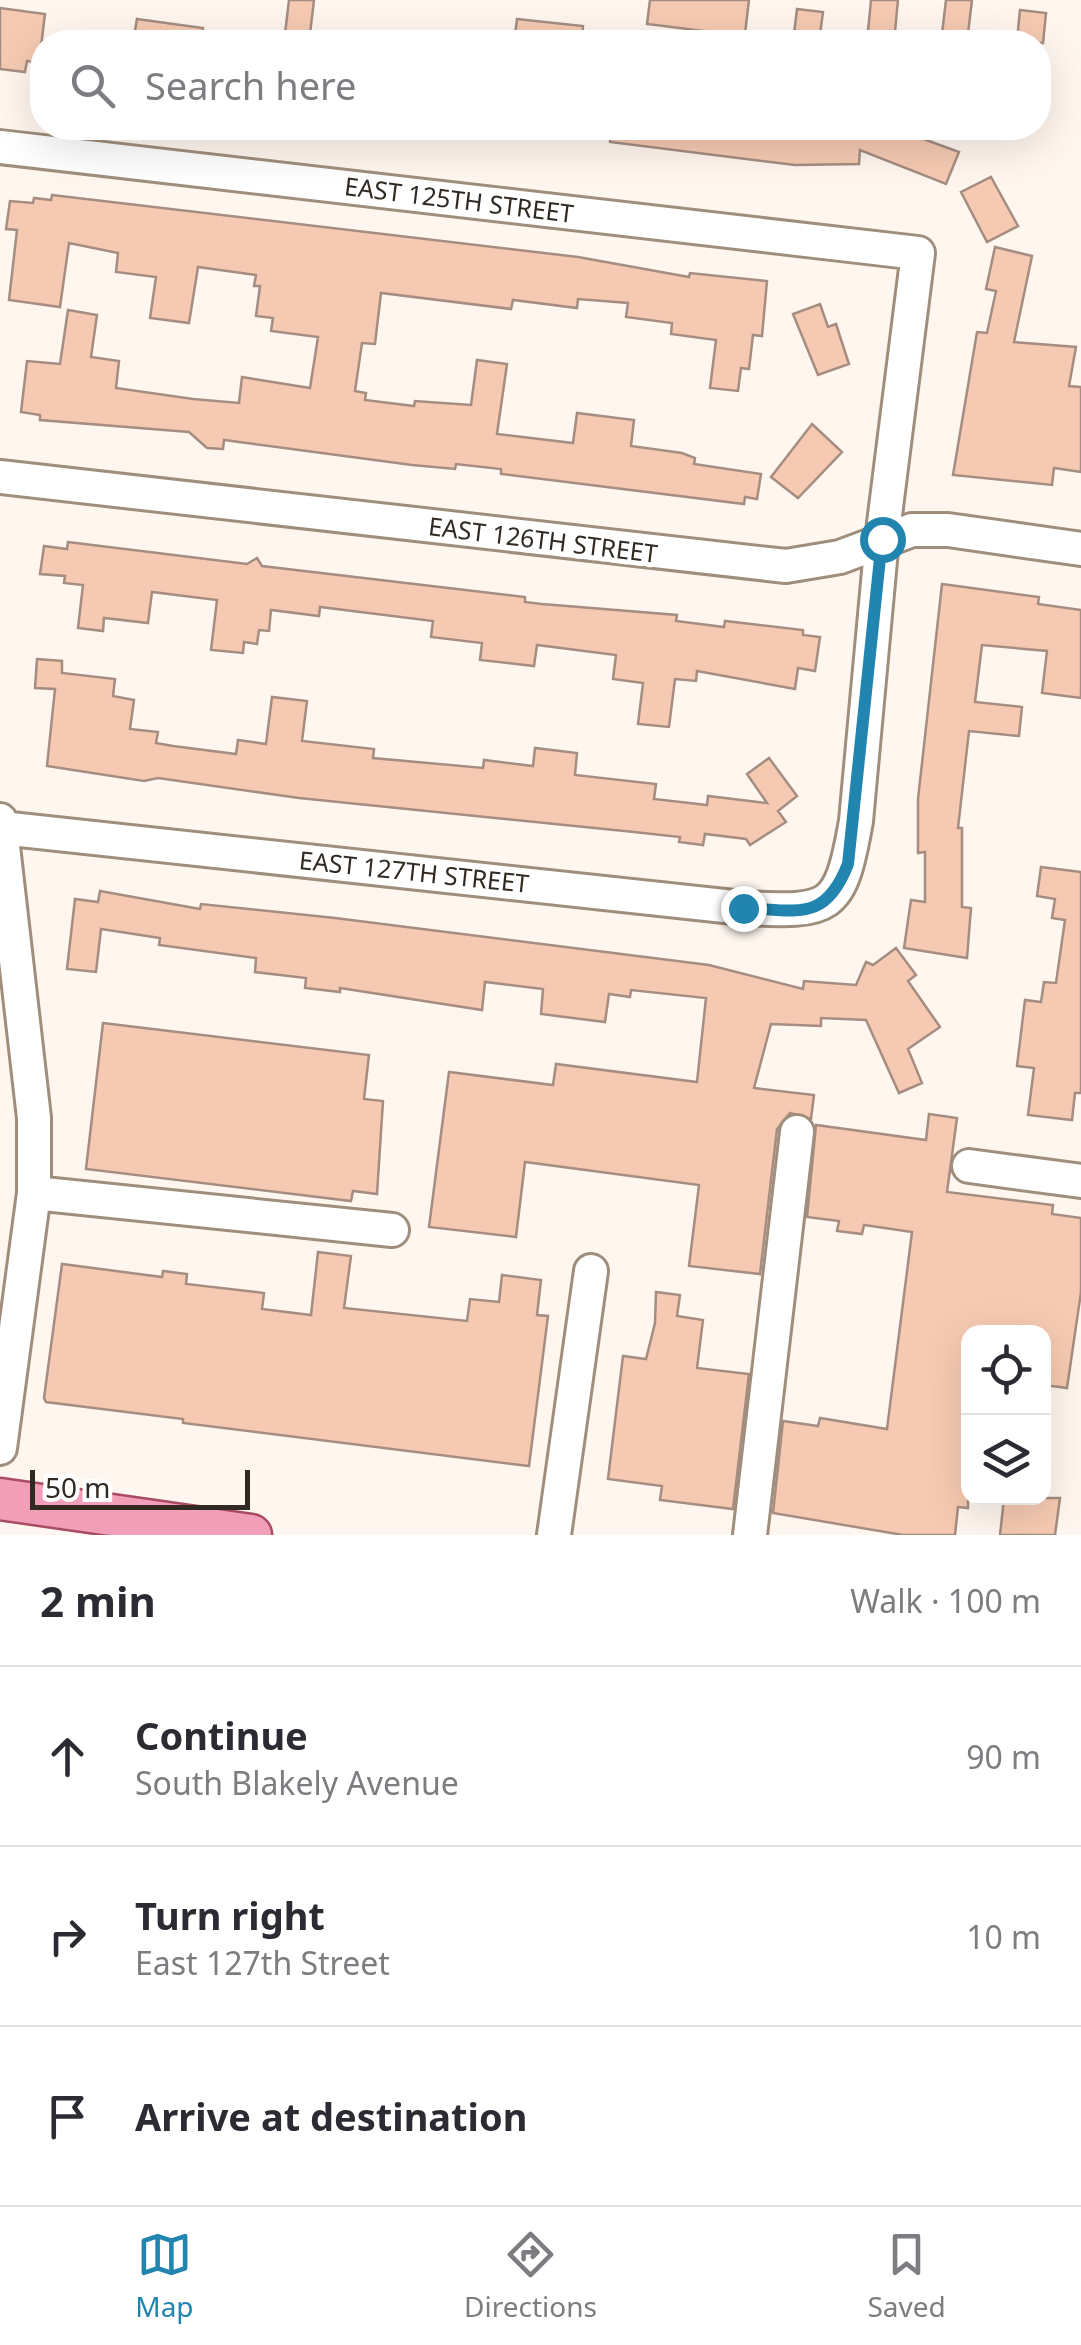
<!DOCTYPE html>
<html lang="en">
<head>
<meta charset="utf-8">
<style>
  body { margin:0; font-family:"Noto Sans",sans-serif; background:#f7f7f7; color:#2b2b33 }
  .controls { position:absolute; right:30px; bottom:30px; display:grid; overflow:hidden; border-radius:20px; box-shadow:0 10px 40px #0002 }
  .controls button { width:90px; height:90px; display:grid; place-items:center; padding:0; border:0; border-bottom:2px solid #e1e1e2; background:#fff; color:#2b2b33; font:50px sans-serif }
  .scale { position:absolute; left:30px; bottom:25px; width:220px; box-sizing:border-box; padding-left:10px; border:5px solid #312a22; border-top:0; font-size:28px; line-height:35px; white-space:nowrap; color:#312a22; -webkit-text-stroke:8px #fff; paint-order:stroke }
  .stop { position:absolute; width:30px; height:30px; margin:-22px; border:8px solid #2185af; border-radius:50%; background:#fff }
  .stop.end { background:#2185af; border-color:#fff; box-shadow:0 2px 10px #0008 }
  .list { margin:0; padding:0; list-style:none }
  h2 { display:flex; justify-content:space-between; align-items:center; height:130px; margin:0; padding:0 40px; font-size:42px }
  h2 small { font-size:32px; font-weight:400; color:#7c7c81 }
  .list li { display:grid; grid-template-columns:65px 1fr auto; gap:30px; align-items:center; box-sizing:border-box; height:180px; padding:0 40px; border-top:2px solid #e1e1e2 }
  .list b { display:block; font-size:38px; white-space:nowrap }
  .list p { margin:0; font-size:32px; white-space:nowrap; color:#7c7c81 }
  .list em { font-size:32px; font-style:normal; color:#7c7c81 }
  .icon { flex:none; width:55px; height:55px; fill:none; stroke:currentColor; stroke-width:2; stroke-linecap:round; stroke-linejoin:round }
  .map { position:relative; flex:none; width:1081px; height:1535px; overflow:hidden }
  .search { position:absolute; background:#fff; box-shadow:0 10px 40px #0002; left:30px; right:30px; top:30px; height:110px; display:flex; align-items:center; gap:25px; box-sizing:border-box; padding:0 35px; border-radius:40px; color:#7c7c81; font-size:38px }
  .sheet { height:670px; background:#fff }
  nav { display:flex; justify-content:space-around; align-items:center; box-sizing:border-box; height:140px; border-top:2px solid #e1e1e2; background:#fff; font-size:28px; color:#7c7c81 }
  nav a { display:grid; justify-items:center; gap:5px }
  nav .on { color:#2185af }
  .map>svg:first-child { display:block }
</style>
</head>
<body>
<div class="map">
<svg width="1081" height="1535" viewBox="0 0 1081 1535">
  <rect width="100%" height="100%" fill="#fff7ef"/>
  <path fill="#f6cab2" stroke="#a58d81" stroke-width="2.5" d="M 289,0 L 314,0 L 309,42 L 284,42 Z
    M 650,0 L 749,0 L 744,42 L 717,40 L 711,32 L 647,24 Z
    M 871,0 L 898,0 L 894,42 L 867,42 Z
    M 946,0 L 972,0 L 967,42 L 941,42 Z
    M 0,8 L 45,14 L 39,63 L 27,61 L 25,72 L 0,69 Z
    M 797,9 L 823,12 L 819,42 L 793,42 Z
    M 1020,10 L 1046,13 L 1043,43 L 1017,40 Z
    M 137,19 L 203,28 L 202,42 L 133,42 Z
    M 517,19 L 583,26 L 582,42 L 514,42 Z
    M 611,128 L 861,128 L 899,130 L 959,152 L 946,184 L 860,150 L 859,164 L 795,165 L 610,142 Z
    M 991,177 L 1018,226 L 987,242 L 961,192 Z
    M 52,195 L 578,257 L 689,277 L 690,273 L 767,281 L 762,336 L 753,335 L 749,369 L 741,368 L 738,391 L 710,388 L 716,340 L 671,334 L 672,323 L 626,317 L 628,303 L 578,299 L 577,308 L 513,300 L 511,309 L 381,293 L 375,344 L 362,343 L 355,391 L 366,393 L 365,400 L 414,406 L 415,401 L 471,405 L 477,360 L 507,364 L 497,434 L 573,443 L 577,413 L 634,420 L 631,446 L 682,453 L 695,458 L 694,464 L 761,474 L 757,499 L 745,497 L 744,504 L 501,474 L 501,469 L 456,464 L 455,469 L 412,465 L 224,440 L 223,449 L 207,448 L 189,432 L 40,420 L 40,415 L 21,412 L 27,361 L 60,364 L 68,310 L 97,315 L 91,357 L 119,361 L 116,388 L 193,399 L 239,403 L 242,377 L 310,388 L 318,337 L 271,331 L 273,318 L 256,316 L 260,286 L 254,286 L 256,275 L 198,267 L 189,323 L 150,318 L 156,277 L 116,272 L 118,253 L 69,243 L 60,307 L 9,300 L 17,230 L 6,229 L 10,201 L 33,203 L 34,198 L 51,200 Z
    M 995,247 L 1032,256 L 1014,342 L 1076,347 L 1069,386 L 1081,387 L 1081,472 L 1054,468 L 1052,485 L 953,475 L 977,332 L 987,333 L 996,291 L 986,289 Z
    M 820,304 L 828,327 L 836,324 L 849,364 L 818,375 L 793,314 Z
    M 812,424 L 842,452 L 798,498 L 771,477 Z
    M 68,542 L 247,564 L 257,558 L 262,566 L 525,597 L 525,602 L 542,604 L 677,615 L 676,621 L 724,627 L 725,621 L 803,630 L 803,635 L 820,637 L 815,671 L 798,668 L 795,689 L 697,671 L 696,681 L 675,679 L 669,727 L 638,724 L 643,683 L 613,679 L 616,655 L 537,645 L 534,666 L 480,660 L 482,643 L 431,637 L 433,621 L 320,607 L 319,616 L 271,610 L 269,631 L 259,630 L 257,644 L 244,642 L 243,653 L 211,650 L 217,600 L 152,592 L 148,623 L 104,618 L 103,631 L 78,628 L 83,585 L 64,583 L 65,576 L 40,574 L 44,546 L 67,549 Z
    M 942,584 L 1039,597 L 1038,604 L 1081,610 L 1081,698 L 1042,693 L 1047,651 L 982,645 L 975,702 L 1022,707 L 1019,736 L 969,731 L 958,828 L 962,828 L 962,907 L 971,908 L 967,958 L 904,948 L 911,900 L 925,902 L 925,852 L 918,853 L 918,799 Z
    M 37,659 L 62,661 L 62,673 L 115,679 L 113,696 L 134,700 L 130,729 L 158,732 L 156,743 L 173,746 L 236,754 L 238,740 L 266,744 L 272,697 L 307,701 L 302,741 L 374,749 L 373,758 L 483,768 L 484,760 L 533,766 L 535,748 L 577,753 L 575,775 L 656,784 L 654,799 L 707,805 L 708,796 L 767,803 L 747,774 L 769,758 L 797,796 L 778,811 L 786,822 L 750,845 L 746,839 L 705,834 L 703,845 L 679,842 L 680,837 L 634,832 L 299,798 L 158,778 L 144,781 L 47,766 L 55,689 L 35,688 Z
    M 1041,867 L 1081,872 L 1081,1093 L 1075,1093 L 1072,1120 L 1028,1115 L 1034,1068 L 1017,1066 L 1025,1000 L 1041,1002 L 1044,982 L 1056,983 L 1065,920 L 1052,918 L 1055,899 L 1037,896 Z
    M 100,891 L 200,909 L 201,904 L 335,918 L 709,965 L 803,989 L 804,981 L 856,985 L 866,962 L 873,965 L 896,948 L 916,975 L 908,981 L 940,1027 L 908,1049 L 922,1083 L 899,1093 L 866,1020 L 821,1018 L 821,1026 L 771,1024 L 754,1088 L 814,1095 L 811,1119 L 790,1113 L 777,1129 L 760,1274 L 689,1266 L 699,1185 L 525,1162 L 516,1237 L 429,1227 L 449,1072 L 553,1085 L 556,1064 L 697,1082 L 706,998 L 631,990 L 630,997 L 609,994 L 605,1022 L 541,1014 L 543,989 L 485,982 L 482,1010 L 340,988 L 340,992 L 305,988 L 306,978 L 255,972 L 256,958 L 159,945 L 160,938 L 101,929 L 96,972 L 67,969 L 75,899 L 98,902 Z
    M 103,1023 L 369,1055 L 364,1099 L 383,1101 L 377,1194 L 353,1191 L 351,1201 L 86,1169 Z
    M 929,1114 L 957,1118 L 947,1192 L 1053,1205 L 1052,1214 L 1081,1218 L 1081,1292 L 1067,1388 L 1044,1385 L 1044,1332 L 968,1332 L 968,1508 L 958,1507 L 955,1535 L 903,1535 L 773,1513 L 783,1421 L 818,1426 L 820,1418 L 887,1429 L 912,1232 L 864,1225 L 862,1234 L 837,1231 L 839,1221 L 807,1217 L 816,1125 L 926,1140 Z
    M 318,1252 L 351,1256 L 344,1308 L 467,1321 L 470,1299 L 499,1302 L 502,1275 L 541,1280 L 537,1315 L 548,1316 L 529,1466 L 183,1423 L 183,1419 L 46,1402 L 44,1398 L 62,1264 L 162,1277 L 163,1271 L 187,1274 L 186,1284 L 264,1293 L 262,1309 L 311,1315 Z
    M 656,1292 L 680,1295 L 677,1316 L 703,1320 L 697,1368 L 749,1374 L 733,1509 L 660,1500 L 662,1486 L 608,1479 L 623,1356 L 646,1359 L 655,1323 Z
    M 1004,1498 L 1060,1498 L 1055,1535 L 1000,1535 Z"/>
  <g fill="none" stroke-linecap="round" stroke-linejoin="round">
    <g stroke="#a08e7c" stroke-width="38">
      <path id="minor" d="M 0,147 L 918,253 L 882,539 L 856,821 C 840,912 831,912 743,908 L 1,828
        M 0,477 L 786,566 L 840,557 L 912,530 L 948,530 L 1081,549
        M 0,820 L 34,1118 L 34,1193 L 0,1448
        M 969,1166 L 1081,1181
        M 34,1193 L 392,1230
        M 554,1535 L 591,1271
        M 750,1535 L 797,1132"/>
    </g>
    <g stroke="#a84c64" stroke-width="45">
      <path id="major" d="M 0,1499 L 251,1535"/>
    </g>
    <use href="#minor" stroke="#fff" stroke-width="32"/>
    <use href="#major" stroke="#f19eb8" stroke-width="40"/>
  </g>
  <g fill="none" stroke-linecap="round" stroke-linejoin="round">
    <path stroke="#2185af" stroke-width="12" d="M 743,908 C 797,910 825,923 848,864 L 882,539"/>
  </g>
  <g text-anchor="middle" stroke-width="10" stroke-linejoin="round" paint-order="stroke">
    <g font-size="25" fill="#312a22" stroke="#fff">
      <text transform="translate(459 200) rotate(7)" y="9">EAST 125TH STREET</text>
      <text transform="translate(543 540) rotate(7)" y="9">EAST 126TH STREET</text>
      <text transform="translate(414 872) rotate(6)" y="9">EAST 127TH STREET</text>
    </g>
  </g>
</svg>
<div class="controls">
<button><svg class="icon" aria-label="locate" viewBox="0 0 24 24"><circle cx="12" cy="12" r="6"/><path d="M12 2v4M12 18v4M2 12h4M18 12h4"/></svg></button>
<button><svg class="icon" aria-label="layers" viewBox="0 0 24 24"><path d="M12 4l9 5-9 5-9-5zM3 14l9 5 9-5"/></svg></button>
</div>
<div class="scale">50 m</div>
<div class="stop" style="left:882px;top:539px"></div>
<div class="stop end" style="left:743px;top:908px"></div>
<div class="search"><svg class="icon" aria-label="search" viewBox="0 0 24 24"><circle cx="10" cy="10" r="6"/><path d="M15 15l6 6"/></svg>Search here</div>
</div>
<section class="sheet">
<h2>2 min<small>Walk · 100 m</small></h2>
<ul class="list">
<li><svg class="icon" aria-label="ahead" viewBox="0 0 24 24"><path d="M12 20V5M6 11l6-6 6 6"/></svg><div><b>Continue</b><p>South Blakely Avenue</p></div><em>90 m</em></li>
<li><svg class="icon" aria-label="right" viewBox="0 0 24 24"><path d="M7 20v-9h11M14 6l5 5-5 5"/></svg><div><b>Turn right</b><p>East 127th Street</p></div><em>10 m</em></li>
<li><svg class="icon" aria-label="arrive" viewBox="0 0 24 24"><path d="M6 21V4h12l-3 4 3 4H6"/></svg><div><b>Arrive at destination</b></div></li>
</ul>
</section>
<nav>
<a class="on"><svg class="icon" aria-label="map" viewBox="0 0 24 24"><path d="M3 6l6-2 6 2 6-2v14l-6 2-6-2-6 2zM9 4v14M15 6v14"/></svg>Map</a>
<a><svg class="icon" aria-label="directions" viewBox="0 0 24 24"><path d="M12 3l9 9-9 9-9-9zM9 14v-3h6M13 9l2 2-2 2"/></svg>Directions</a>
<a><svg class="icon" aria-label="saved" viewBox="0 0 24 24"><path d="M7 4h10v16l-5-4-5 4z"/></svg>Saved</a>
</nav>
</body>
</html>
